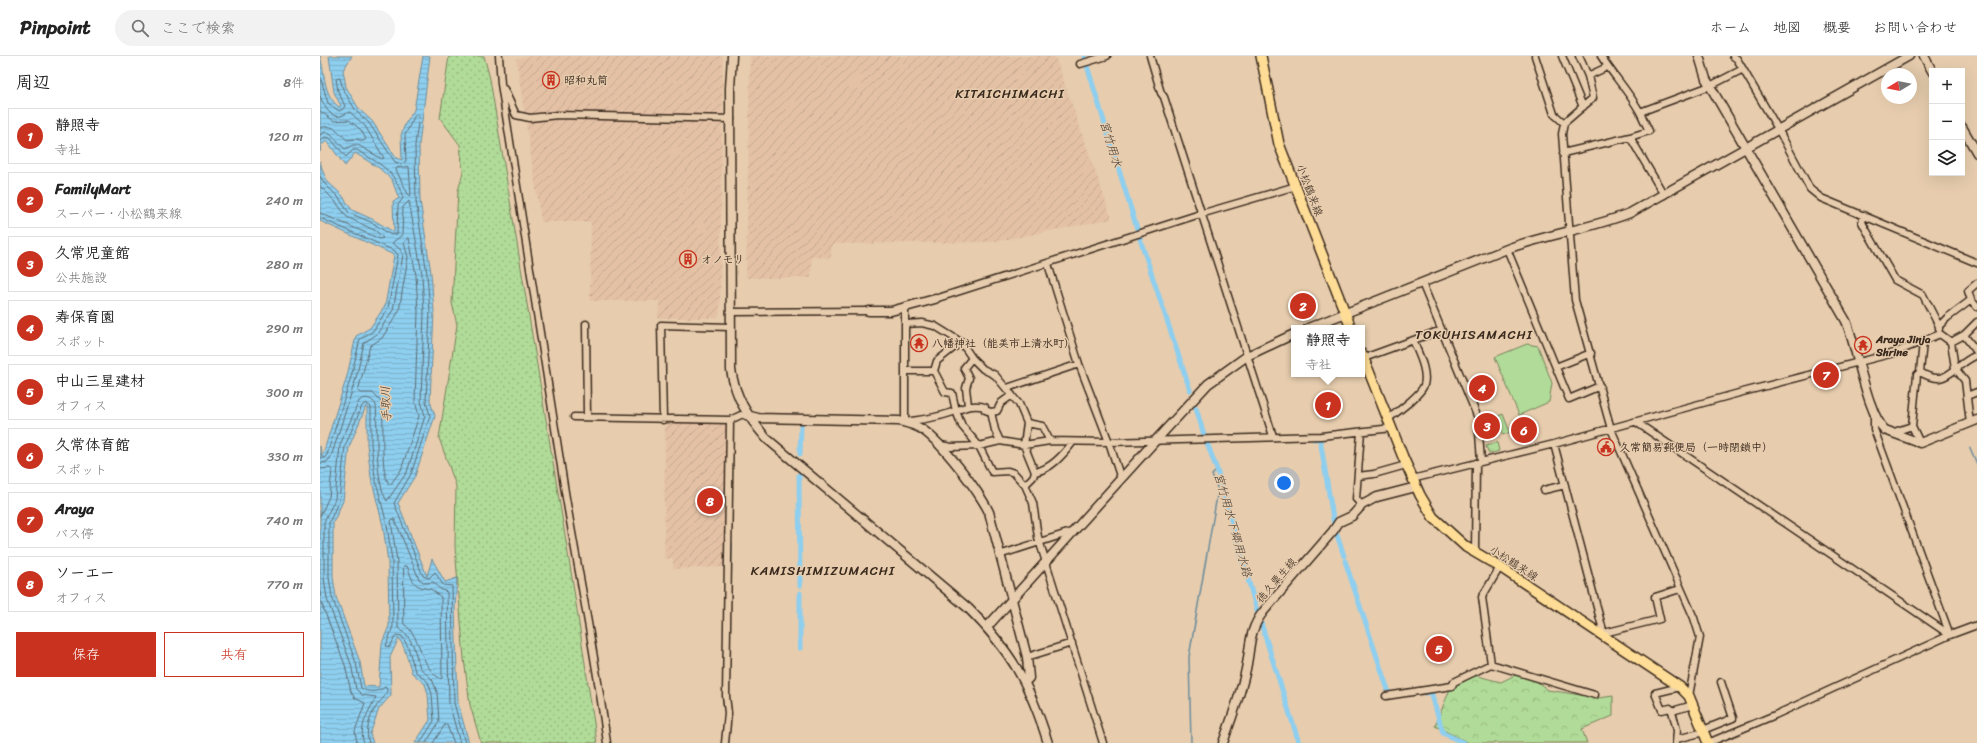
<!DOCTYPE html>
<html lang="ja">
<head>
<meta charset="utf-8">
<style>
  body { margin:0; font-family:Sriracha,"Klee One",sans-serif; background:#f2f2f2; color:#222 }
  .controls { position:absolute; right:12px; top:12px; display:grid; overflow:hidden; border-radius:0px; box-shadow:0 4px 16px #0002 }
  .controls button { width:36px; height:36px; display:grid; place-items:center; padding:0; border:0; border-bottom:1px solid #e0e0e0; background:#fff; color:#222; font:20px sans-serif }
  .compass { position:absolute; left:1561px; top:12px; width:36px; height:36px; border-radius:50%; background:#fff; box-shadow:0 4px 16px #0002; rotate:260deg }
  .you { position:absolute; left:964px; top:427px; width:14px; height:14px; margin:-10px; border:3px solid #fff; border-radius:50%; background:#1a73e8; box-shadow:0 0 0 6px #1a73e833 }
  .badge { display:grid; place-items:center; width:26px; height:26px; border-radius:50%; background:#c8321e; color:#fff; font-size:13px; font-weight:700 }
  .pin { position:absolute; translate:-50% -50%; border:2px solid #fff; box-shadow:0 1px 4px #0006 }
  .popup { position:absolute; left:971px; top:269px; width:74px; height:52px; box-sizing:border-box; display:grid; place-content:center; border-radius:0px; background:#fff; filter:drop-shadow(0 1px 3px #0005); font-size:13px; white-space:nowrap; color:#767676 }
  .popup b { font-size:15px; color:#222 }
  .popup::after { content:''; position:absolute; left:50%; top:100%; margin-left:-8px; border:8px solid transparent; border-top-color:#fff }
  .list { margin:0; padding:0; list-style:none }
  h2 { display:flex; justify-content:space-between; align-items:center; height:52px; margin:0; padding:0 16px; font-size:17px }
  h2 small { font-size:13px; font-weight:400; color:#767676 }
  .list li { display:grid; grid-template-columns:26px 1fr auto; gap:12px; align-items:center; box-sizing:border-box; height:56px; margin:0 8px 8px; padding:0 8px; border:1px solid #e0e0e0; border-radius:0px }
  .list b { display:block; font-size:15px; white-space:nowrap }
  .list p { margin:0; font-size:13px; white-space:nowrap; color:#767676 }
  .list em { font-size:13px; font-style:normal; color:#767676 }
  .actions { display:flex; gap:8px; padding:12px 16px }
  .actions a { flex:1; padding:9px 0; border:1px solid #c8321e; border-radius:0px; text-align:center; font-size:14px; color:#c8321e }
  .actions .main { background:#c8321e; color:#fff }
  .icon { flex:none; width:22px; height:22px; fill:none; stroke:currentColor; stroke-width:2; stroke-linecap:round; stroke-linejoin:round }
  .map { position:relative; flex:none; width:1657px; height:687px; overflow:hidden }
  header { display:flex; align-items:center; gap:24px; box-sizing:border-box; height:56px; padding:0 20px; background:#fff; border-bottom:1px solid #e0e0e0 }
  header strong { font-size:19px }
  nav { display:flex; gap:22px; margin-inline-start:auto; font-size:14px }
  .search { width:280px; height:36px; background:#f2f2f2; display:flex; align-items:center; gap:10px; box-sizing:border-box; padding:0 14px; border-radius:22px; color:#767676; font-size:15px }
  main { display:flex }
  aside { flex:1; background:#fff }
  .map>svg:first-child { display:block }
</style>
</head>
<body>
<header>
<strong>Pinpoint</strong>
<div class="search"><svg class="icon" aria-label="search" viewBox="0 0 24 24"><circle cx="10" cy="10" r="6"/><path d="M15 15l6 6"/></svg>ここで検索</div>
<nav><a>ホーム</a><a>地図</a><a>概要</a><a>お問い合わせ</a></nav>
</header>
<main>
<aside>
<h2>周辺<small>8件</small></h2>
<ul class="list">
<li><span class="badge">1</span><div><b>静照寺</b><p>寺社</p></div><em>120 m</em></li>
<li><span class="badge">2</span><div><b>FamilyMart</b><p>スーパー · 小松鶴来線</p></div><em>240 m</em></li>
<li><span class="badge">3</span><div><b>久常児童館</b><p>公共施設</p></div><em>280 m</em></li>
<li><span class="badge">4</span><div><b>寿保育園</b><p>スポット</p></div><em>290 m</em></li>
<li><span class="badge">5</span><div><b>中山三星建材</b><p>オフィス</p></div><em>300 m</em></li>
<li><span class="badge">6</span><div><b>久常体育館</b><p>スポット</p></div><em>330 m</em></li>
<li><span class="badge">7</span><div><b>Araya</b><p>バス停</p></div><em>740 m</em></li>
<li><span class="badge">8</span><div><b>ソーエー</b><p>オフィス</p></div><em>770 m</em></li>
</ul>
<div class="actions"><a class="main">保存</a><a>共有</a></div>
</aside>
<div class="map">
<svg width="1657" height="687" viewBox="0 0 1657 687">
  <defs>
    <pattern id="industrial-furrows" width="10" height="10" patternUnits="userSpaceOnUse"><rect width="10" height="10" fill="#e4c1a5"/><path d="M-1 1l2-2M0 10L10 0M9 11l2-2" fill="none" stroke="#c4a68e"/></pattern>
    <pattern id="grass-dots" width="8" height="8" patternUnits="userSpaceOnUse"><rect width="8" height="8" fill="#b1db98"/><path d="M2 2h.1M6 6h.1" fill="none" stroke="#99bc83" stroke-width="1.8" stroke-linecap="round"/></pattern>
    <pattern id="forest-crowns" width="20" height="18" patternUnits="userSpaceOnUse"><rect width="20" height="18" fill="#b1db98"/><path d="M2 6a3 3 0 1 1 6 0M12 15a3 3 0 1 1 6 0" fill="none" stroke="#99bc83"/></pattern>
    <pattern id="park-tufts" width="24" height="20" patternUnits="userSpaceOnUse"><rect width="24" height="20" fill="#b1db98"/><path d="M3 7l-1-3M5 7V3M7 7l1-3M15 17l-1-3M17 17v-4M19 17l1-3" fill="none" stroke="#99bc83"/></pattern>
    <pattern id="water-rules" width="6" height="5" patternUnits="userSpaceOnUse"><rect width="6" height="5" fill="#8eceef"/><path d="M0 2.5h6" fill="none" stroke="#7bb1cc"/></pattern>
  </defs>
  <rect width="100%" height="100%" fill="#e7cdae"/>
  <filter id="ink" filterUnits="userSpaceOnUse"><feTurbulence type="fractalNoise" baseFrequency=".025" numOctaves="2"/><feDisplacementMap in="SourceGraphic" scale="8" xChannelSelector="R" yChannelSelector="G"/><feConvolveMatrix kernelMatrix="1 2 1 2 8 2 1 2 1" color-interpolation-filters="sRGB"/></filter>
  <g filter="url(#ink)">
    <path fill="url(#industrial-furrows)" d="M 209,0 L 403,0 L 400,257 L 397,262 L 338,262 L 339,245 L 270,245 L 271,166 L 221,166 L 196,3 Z
      M 430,0 L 735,0 L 792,163 L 674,186 L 512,188 L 511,202 L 492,201 L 491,222 L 426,222 Z
      M 345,366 L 406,367 L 405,511 L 353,513 L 353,503 L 344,502 Z"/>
    <path fill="url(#grass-dots)" stroke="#76825b" d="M 129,0 L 164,0 L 170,23 L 253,528 L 277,687 L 161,687 L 150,649 L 144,603 L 135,491 L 136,430 L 119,382 L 137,269 L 132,247 L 138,135 L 143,116 L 140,89 L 120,62 Z"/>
    <path fill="url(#forest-crowns)" stroke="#76825b" d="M 1203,615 L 1228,634 L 1279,642 L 1293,640 L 1293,660 L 1262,673 L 1267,687 L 1149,687 L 1115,670 L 1130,633 L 1153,619 L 1181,626 Z"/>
    <path fill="url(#park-tufts)" stroke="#76825b" d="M 1177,386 L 1179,395 L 1169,398 L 1166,390 Z"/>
    <path fill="#b1db98" stroke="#76825b" d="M 1207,288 L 1218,290 L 1232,327 L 1229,346 L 1199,359 L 1175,301 Z
      M 1183,358 L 1190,376 L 1183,379 L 1176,361 Z"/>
    <path fill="url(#water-rules)" stroke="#6d8c9b" fill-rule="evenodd" d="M 0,0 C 5,17 3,39 19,51 L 21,50 L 14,36 L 9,0 L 32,0 L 23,14 L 26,31 L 39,53 L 52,65 L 76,102 L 82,104 L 81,79 L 85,68 L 94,54 L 103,0 L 110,0 L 99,89 L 100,144 L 111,217 L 114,256 L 110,345 L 115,360 L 95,420 L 78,447 L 107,520 L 112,503 L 125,526 L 137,522 L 135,552 L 138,647 L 149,687 L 95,687 L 110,664 L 108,638 L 105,628 L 92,617 L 84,592 L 79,582 L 70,601 L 71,639 L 59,653 L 50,678 L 53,687 L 0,687 L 0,390 L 2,401 L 27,320 L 36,280 L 50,272 L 65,250 L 74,199 L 0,165 L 0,105 L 3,116 L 8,126 L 22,139 L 32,154 L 52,163 L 74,176 L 73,145 L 79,143 L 72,124 L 59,112 L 35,97 L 25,110 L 7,85 L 1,89 L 0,96 ZM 47,348 L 47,388 L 51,421 L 63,470 L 68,506 L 69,570 L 62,587 L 59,631 L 44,630 L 40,606 L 16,541 L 13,521 L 13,467 L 23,445 L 29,391 Z"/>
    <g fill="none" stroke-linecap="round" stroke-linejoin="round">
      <path stroke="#5c6c72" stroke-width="1" d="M 0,20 L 8,47 L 19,55 L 23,53 L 25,50 L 18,35 L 16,23 L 20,22 L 23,33 L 36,55 L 49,67 L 75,106 L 82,108 L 86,105 L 85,79 L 95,59 L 99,60 L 95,89 L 96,145 L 107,218 L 110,256 L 106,345 L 110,360 L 91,418 L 74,447 L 103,520 L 109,522 L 115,516 L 123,529 L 132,530 L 134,647 L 145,687
        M 0,40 C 3,48 10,63 21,60 C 25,59 27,56 30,56 L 45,70 L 64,102 L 62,103 L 38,89 L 33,89 L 25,93 L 10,77 L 5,76 L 0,79
        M 0,55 L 14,65 L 29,64 L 41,74 L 46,83 L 44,85 L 36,83 L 27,84 C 18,76 14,67 0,72
        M 0,85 L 5,81 L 10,82 L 26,101 L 33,94 L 37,94 C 61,109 74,113 83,142 L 78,149 L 77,178 L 71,179 L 51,166 L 29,157 L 19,142 L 5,128 L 0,120
        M 89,111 L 91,138 L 89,140 L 76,114 L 77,112 Z
        M 0,130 L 15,145 L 27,161 L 56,175 L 63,182 L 60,183 L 0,157
        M 0,162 L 75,195 L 78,199 L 68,252 L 53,275 L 40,283 L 31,321 L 7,399 L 4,402 L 0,402
        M 89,182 L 96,219 L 98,256 L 95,345 L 99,360 L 81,414 L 70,429 C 58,416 66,365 61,346 L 53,337 L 40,337 L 38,335 L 50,290 L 62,282 L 79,255 L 88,201 L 84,187 Z
        M 0,407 L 7,406 L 11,401 L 36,322 L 44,287 L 57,278 L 73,254 L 83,199 L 80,193 L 72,187 L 82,179 L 83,151 L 89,145 L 102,218 L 104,257 L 101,345 L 105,360 L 87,416 L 67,445 C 54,425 58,373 56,349 C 52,342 45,340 39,345 L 20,389 L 15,443 L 4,466 L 4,522 L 7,543 L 31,608 L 36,633 L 42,639 L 56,641 C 49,655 38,671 44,687
        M 0,413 L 10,412 L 12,414 L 9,441 L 0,460
        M 84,510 L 87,510 C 94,527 92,530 110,533 C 113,534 118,539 121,541 L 122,621 L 121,623 C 99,611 103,582 84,568 Z
        M 0,536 L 1,546 L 25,609 L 31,636 L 35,642 L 45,647 L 35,675 L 37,687
        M 49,687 C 45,676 49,661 56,651 C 60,644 67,641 67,633 L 65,631 C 59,636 47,637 41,632 L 36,607 L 12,541 L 9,521 L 9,467 L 19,444 L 25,390 L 42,350 L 46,347 L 51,351 L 51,388 L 55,421 L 67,469 L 72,505 L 73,570 L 66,590 L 70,591 L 76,579 L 82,580 L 88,591 L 95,615 L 108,626 L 112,638 L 114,665 L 100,687
        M 106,687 L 119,666 L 117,636 L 112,623 L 100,612 L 93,589 L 87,579 L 78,572 L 77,505 L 71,465 L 73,463 L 75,464 L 99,523 L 105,527 L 114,526 L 120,533 L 127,536 L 129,647 L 140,687
        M 113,687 L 126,667 L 134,687"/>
      <path stroke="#6d8c9b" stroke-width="1.5" d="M 1650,392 L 1657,408
        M 411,529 L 412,487
        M 871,687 L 869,601 L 898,434 L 892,419 L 897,414"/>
      <path stroke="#8eceef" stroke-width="5" d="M 764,0 L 818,176
        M 820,183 L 870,334
        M 876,352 L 884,379
        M 994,383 L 1000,383 L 1014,469
        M 886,384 L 897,414 L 937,555
        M 480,398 L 481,370
        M 479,419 L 480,530
        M 1017,479 L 1024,500
        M 1025,505 L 1068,634
        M 940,564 L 979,687
        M 480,592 L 480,537
        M 1105,637 L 1111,636 L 1123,677 L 1144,687"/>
      <g stroke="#3b2a1e" stroke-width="9">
        <path id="street" d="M 179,0 L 181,28 C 202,164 223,300 245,436 C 259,520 276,602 287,687
          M 830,0 L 841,37 L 844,41 L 953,380
          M 1215,0 L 1234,58 L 1244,67
          M 1242,0 L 1263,51
          M 1259,0 L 1268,20 L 1273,42 L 1244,67 L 1242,78 L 1255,244 L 1291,373 L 1374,562 L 1380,581 L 1369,640
          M 1281,0 C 1293,19 1309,36 1320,56 L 1390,30 L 1423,13
          M 1413,0 L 1417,3 L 1458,73 L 1490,133 L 1501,142 L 1657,207
          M 760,8 L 787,0
          M 1268,20 L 1287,11
          M 184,33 L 196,59 L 210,62 L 238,59 L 411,63
          M 1310,81 L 1329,75 L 1320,56
          M 1243,97 L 1310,81 L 1344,139
          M 1544,159 L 1542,166 L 1544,170 L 1575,224 L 1603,239 L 1619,270
          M 1187,193 L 1249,343 L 1280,330
          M 728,208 L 759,308 L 789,386 L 801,423
          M 1102,227 L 1158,362 L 1161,406
          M 1657,227 L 1648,235 L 1651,244 L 1657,251
          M 615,243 L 877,159 L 976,130
          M 585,252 L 585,366 C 596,364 608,363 619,360 C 637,357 646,346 665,351 L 665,354 L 671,356 L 675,374 L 680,385
          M 410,256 L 549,255
          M 266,268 L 267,361
          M 586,268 L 602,267 L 615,270 L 641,286 L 652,302 L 663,313 L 675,319 L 699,348 L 707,367 L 704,389 L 715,416 L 713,421 L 705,429 L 713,447 L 718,481 L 783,687
          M 1619,273 L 1619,270 L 1627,262 L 1651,244
          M 1644,279 L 1657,296
          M 1603,286 L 1600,316 C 1628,333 1631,310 1657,299
          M 1631,286 L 1635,312 L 1645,325 L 1650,367
          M 1044,302 L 1121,274
          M 1236,311 L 1271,297
          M 585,315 L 614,315 L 625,336 L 632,337 L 636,355 L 642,370 L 659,390 L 672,416 L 688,415 L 694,417 L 705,429
          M 614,315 L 617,305 L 641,286
          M 1600,316 L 1597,319 L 1592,370 L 1600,387
          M 687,332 L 759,308
          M 1647,340 L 1657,336
          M 648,349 L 646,332 L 649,322 L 644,312 L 652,302
          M 671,356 L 677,355 L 681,347 L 692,339
          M 1554,358 L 1554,373 L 1630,579
          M 254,361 L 410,364 L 421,359
          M 1068,363 C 1077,356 1101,339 1104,329 C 1108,315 1098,297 1093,284
          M 343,364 L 341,269 L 410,271
          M 1316,366 L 1630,579
          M 707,367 L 722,370 L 730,385
          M 1041,376 L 1036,443 L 1042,449
          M 1571,377 L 1592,370
          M 1234,388 L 1285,582
          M 621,389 L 631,391 L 659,390 L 680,385 L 704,389 L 730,385 L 789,386 L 1001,380 L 1072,372
          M 715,416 C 731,413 743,399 753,386
          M 1038,420 L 1054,418 L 1086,409
          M 1092,423 L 1234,388 L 1419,337 L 1574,297 L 1620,278 L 1631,286 L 1644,279 L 1657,266
          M 1224,434 L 1245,429
          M 1155,496 L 1156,407
          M 679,499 L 754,475
          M 1284,577 L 1340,563 L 1335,541 L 1360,533
          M 707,601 L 752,587
          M 1171,608 L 1162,541 L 1180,511
          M 1066,640 L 1132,630 L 1134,626 L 1171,608 L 1275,639
          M 1352,655 L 1373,649
          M 1383,674 L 1413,662 L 1401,626
          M 1357,683 L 1384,676
          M 405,687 L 408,657 L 406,640 L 410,364
          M 1356,687 L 1357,674 L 1352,655 L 1350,652 L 1342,654 L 1335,637 L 1360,631
          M 1388,687 L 1455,659 L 1630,579 L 1657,569"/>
      </g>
      <g stroke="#3b2a1e" stroke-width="11">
        <path id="secondary" d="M 412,0 L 410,32 L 411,314 C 416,343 427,359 446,382 L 648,552 C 691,595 710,628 728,687
          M 1379,0 L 1386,23 L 1526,265 C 1537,291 1547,358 1565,374 L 1600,387 L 1657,364
          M 1604,0 L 1612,15
          M 1642,71 L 1657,97
          M 549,255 L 571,255 L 615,243
          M 988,272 L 1187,193 C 1227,178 1270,173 1310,157 L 1589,0
          M 426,359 L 438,362 L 579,365 C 587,367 596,369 603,374 C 623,388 658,434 669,456 L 707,601 L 709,622 L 705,626
          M 667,571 L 836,384 L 888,328 L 927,300 L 974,278
          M 903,687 C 911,663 921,638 926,613 C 931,590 928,576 943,556 L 1013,475 L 1019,466 L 1032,460 L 1042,449 L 1057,441 L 1096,431"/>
      </g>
      <g stroke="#3b2a1e" stroke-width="12">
        <path id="primary" d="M 941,0 L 959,88 L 1031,272
          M 1042,298 L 1083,401 L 1100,439 L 1113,461 L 1146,491 L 1180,511 L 1360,631 L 1369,640 L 1388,687"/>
      </g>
      <use href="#street" stroke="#e7cdae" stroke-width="6"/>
      <use href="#secondary" stroke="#e7cdae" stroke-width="8"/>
      <use href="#primary" stroke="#ffdd96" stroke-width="9"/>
    </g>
  </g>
  <defs>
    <g id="building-ring" transform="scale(0.9)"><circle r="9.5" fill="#e7cdae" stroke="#c8321e" stroke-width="1.5"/><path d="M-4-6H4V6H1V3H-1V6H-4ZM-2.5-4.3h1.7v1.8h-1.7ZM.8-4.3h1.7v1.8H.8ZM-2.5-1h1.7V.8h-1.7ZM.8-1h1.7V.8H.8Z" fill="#c8321e"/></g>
    <g id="temple-ring" transform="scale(0.9)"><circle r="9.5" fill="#e7cdae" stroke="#c8321e" stroke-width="1.5"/><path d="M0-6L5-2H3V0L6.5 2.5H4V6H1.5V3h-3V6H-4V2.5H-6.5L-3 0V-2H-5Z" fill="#c8321e"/></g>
    <g id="civic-ring" transform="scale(0.9)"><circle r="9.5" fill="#e7cdae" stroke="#c8321e" stroke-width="1.5"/><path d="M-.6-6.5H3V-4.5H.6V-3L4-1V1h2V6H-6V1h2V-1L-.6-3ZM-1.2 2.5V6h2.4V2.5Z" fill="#c8321e"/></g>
  </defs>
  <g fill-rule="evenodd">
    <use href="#building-ring" x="231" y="24"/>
    <use href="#building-ring" x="368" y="203"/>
    <use href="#temple-ring" x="599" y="287"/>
    <use href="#temple-ring" x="1543" y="289"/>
    <use href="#civic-ring" x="1286" y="391"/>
  </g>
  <g text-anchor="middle" stroke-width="3" stroke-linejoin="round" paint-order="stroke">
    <g font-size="11" font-weight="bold" fill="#3b2a1e" stroke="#e7cdae" text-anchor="start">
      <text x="244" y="28">昭和丸筒</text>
      <text x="381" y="207">オノモリ</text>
      <text x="1556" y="287">Araya Jinja<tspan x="1556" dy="13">Shrine</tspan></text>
      <text x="612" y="291">八幡神社（能美市上清水町）</text>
      <text x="1299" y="395">久常簡易郵便局（一時閉鎖中）</text>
    </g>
    <g font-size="11" fill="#3b2a1e" stroke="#e7cdae">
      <text transform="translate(990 134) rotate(69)" y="4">小松鶴来線</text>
      <text transform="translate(1194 507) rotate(33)" y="4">小松鶴来線</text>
      <text transform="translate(956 524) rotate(-49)" y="4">徳久粟生線</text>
    </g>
    <g font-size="12" font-style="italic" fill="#433a33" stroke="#e7cdae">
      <text transform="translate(791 88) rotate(73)" y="4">宮竹用水</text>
      <text transform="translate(66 348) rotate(-93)" y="4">手取川</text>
      <text transform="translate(913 469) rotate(74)" y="4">宮竹用水下郷用水路</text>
    </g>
    <g font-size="13" letter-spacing="1" fill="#3b2a1e" stroke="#e7cdae">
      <text x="690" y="42">KITAICHIMACHI</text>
      <text x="1154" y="283">TOKUHISAMACHI</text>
      <text x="503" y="519">KAMISHIMIZUMACHI</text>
    </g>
  </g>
</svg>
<div class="controls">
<button>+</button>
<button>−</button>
<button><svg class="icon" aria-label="layers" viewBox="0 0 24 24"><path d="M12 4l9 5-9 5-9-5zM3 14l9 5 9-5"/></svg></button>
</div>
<svg class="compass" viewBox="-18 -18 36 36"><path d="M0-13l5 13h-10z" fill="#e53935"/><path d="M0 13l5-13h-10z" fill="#767676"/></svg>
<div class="you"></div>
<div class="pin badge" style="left:1008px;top:349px">1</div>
<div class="popup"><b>静照寺</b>寺社</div>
<div class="pin badge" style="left:983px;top:250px">2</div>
<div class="pin badge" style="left:1167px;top:370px">3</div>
<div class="pin badge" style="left:1162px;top:332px">4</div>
<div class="pin badge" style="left:1119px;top:593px">5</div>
<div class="pin badge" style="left:1204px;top:374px">6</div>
<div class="pin badge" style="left:1506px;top:319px">7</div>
<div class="pin badge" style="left:390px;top:445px">8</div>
</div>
</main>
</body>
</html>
